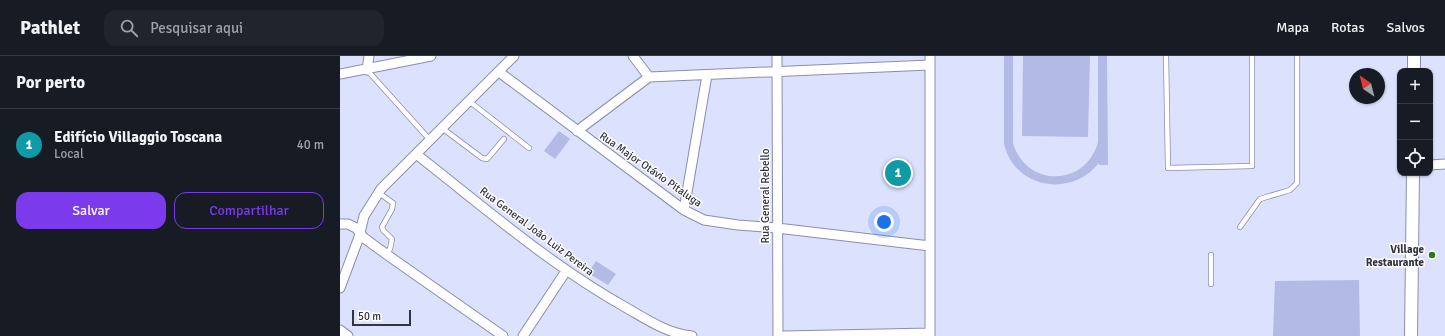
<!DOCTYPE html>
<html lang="pt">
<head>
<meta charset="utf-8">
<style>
  body { margin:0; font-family:Signika,sans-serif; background:#20242c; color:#f1f3f6 }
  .controls { position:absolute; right:12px; top:12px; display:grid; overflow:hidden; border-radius:8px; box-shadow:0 1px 3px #0004 }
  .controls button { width:36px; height:36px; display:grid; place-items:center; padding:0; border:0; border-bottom:1px solid #363941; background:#171b24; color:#f1f3f6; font:20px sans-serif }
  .compass { position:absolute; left:1009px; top:12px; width:36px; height:36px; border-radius:50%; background:#171b24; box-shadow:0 1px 3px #0004; rotate:325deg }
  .scale { position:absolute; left:12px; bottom:10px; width:59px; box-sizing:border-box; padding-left:4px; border:2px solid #313441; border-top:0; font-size:11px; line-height:14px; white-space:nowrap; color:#313441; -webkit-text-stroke:3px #fff; paint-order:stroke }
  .you { position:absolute; left:544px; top:166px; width:14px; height:14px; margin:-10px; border:3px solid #fff; border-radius:50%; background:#1a73e8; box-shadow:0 0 0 6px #1a73e833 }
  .badge { display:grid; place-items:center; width:26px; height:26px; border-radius:50%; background:#7c3aed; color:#fff; font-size:13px; font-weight:700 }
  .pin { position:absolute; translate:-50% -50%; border:2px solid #fff; box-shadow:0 1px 4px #0006 }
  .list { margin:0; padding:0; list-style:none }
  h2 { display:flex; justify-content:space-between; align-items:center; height:52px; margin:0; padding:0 16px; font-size:17px }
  h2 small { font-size:13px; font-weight:400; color:#9ea1a6 }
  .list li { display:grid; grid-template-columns:26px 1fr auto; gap:12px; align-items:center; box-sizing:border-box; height:72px; padding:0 16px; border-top:1px solid #363941 }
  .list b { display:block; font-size:15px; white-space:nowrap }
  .list p { margin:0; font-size:13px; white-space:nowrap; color:#9ea1a6 }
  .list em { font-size:13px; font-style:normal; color:#9ea1a6 }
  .actions { display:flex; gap:8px; padding:12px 16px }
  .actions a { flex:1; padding:9px 0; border:1px solid #7c3aed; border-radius:12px; text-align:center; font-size:14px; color:#7c3aed }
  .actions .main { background:#7c3aed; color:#fff }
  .icon { flex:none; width:22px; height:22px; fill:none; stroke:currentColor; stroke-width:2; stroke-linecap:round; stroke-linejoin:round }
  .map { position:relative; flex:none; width:1105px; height:280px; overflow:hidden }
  header { display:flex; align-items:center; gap:24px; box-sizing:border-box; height:56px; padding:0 20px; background:#171b24; border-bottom:1px solid #363941 }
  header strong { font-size:19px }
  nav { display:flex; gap:22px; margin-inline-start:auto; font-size:14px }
  .search { width:280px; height:36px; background:#20242c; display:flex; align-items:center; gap:10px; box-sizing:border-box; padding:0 14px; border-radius:12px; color:#9ea1a6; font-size:15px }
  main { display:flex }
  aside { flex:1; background:#171b24 }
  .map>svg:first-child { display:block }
</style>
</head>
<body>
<header>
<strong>Pathlet</strong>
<div class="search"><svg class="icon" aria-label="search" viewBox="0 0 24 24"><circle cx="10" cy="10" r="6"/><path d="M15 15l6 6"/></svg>Pesquisar aqui</div>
<nav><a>Mapa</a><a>Rotas</a><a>Salvos</a></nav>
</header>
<main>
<aside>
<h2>Por perto<small></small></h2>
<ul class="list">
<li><span class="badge" style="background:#0f9aa8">1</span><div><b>Edifício Villaggio Toscana</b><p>Local</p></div><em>40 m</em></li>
</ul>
<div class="actions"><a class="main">Salvar</a><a>Compartilhar</a></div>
</aside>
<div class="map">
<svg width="1105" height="280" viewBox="0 0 1105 280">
  <rect width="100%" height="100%" fill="#dce2fe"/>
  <path fill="#b3bae5" d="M 664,0 L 673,0 L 673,87 C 686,132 746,131 758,86 L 758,0 L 767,0 L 768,109 L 759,109 L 759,107 C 731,142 675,133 664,88 Z
    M 683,0 L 750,0 L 748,81 L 682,80 Z
    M 219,75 L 230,83 L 215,103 L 204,95 Z
    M 256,205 L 276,218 L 268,229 L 248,217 Z
    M 1019,224 L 1020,280 L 933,280 L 935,225 Z"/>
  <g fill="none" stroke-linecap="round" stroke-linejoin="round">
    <g stroke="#898eaf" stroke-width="6">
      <path id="lane" d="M 826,0 L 828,112 L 912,110 L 912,0
        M 27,14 L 90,84
        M 129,45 L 189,92
        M 102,72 L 142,102 L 147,103 L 164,83
        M 39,137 L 53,147 L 52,153 L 42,171 L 43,174 L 52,183 L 50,193 L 46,198
        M 900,171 L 920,143 L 950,134 L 957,127 L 957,0
        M 871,199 L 871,228"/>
    </g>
    <g stroke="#898eaf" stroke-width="11">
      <path id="street" d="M 293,0 L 309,21 L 590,9
        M 437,0 L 438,280
        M 590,0 L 590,280
        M 27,14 L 29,0
        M 159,16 L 344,154 L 364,164 L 398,169 L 437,172 L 590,190
        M 0,18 L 91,0
        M 237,75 L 309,21
        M 76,98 C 144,151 210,209 285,251 C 308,264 326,277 352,280
        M 1090,109 L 1105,108
        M 344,154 L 367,19
        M 0,168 L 8,168 L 16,172 L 24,182 L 46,198 L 163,280
        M 0,232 L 19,181 L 24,160 L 41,133 L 174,0
        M 0,274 L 8,280
        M 183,280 L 226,215
        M 444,280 L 590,277"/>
    </g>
    <g stroke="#898eaf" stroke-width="14">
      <path id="secondary" d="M 1074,15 L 1074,0
        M 1071,280 L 1073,117"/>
    </g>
    <use href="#lane" stroke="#fff" stroke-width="4.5"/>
    <use href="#street" stroke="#fff" stroke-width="9"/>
    <use href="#secondary" stroke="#fff" stroke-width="12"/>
  </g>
  <circle fill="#317617" stroke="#fff" stroke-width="1.5" cx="1092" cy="199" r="4"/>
  <g text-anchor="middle" stroke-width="3" stroke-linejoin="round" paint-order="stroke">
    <g font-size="11" fill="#313441" stroke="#fff">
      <text transform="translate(311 113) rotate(35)" y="4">Rua Major Otávio Pitaluga</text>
      <text transform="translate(425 140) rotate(-90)" y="4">Rua General Rebello</text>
      <text transform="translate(197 175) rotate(37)" y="4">Rua General João Luiz Pereira</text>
    </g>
    <g font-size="11" font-weight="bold" fill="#313441" stroke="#fff" text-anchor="end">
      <text x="1084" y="197">Village<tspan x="1084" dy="13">Restaurante</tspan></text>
    </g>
  </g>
</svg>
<div class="controls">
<button>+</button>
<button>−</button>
<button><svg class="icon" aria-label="locate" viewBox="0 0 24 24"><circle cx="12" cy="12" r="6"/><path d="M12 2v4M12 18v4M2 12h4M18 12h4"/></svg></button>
</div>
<svg class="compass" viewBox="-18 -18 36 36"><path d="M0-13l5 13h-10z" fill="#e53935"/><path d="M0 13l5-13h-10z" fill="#9ea1a6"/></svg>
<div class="scale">50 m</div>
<div class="you"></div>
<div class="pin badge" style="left:558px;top:117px;background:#0f9aa8">1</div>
</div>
</main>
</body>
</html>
